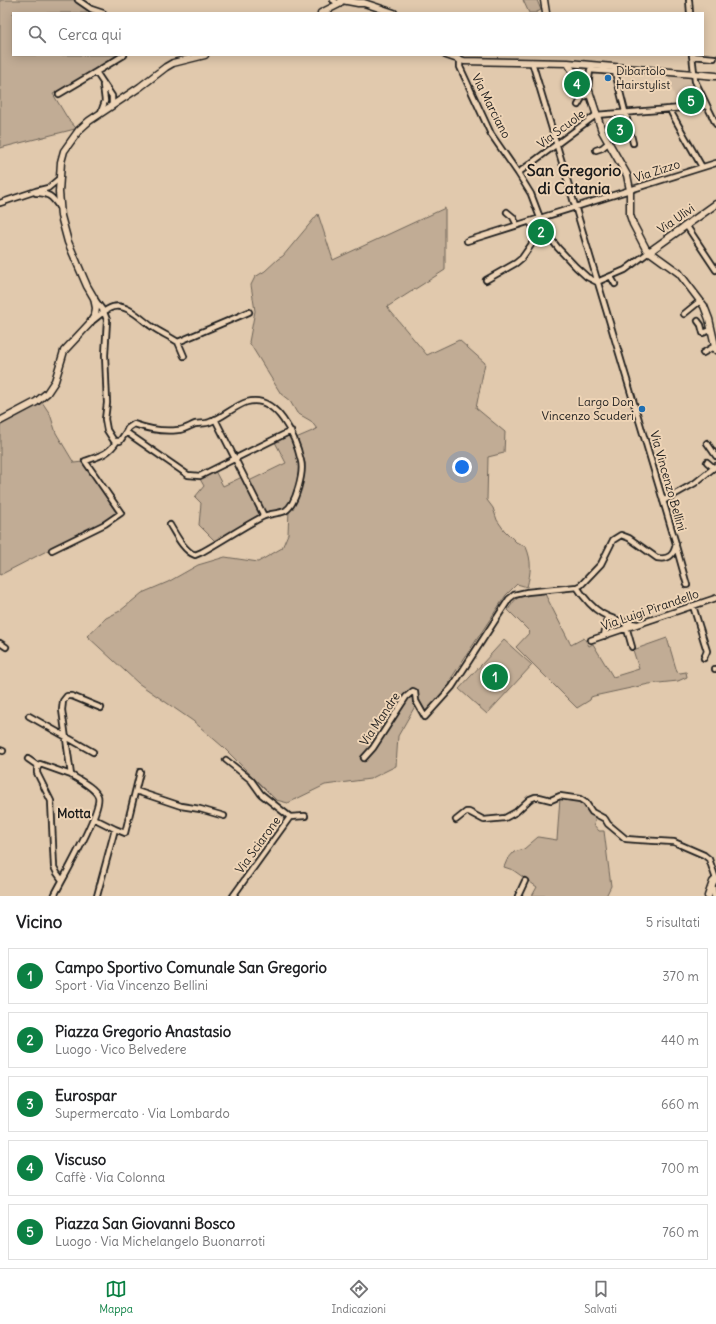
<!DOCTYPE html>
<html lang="it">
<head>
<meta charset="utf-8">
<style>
  body { margin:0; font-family:Delius,sans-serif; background:#f6f6f6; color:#202124 }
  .you { position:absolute; left:462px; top:467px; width:14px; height:14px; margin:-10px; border:3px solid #fff; border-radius:50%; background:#1a73e8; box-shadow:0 0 0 6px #1a73e833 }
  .badge { display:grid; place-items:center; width:26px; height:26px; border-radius:50%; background:#0b8043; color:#fff; font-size:13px; font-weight:700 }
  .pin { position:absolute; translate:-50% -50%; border:2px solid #fff; box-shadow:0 1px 4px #0006 }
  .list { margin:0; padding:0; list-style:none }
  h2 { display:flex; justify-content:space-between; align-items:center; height:52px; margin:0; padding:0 16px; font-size:17px }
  h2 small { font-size:13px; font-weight:400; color:#757577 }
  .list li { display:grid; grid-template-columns:26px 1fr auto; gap:12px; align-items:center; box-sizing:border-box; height:56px; margin:0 8px 8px; padding:0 8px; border:1px solid #e0e0e0; border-radius:0px }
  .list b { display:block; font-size:15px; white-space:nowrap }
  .list p { margin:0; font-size:13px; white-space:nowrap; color:#757577 }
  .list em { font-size:13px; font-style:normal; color:#757577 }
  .icon { flex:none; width:22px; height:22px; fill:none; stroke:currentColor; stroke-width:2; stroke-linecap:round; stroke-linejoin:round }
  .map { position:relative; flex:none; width:716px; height:896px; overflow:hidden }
  .search { position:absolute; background:#fff; box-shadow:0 2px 10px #0003; left:12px; right:12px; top:12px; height:44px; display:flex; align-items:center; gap:10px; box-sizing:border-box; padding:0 14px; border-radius:0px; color:#757577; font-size:15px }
  .sheet { height:372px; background:#fff }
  nav { display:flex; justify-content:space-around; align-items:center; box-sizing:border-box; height:56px; border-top:1px solid #e0e0e0; background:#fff; font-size:11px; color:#757577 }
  nav a { display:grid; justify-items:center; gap:2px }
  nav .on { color:#0b8043 }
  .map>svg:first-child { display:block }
</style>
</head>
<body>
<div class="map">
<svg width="716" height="896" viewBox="0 0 716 896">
  <rect width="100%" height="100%" fill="#e1c9ad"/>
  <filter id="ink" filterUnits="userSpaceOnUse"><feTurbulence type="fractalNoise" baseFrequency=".025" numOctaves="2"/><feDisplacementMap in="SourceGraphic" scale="8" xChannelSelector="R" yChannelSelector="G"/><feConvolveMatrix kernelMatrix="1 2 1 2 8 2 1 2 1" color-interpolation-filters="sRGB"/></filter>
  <g filter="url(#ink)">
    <path fill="#d1baa1" d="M 669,74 L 690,76 L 695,89 L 694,95 L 675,97 L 669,80 Z"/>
    <path fill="#c1ac95" stroke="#6e6458" d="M 0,0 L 77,0 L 81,5 L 95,13 L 13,13 L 13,55 L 119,55 L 53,94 L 68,119 L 76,128 L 75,129 L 0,148 Z
      M 523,0 L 537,0 L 541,10 L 535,13 L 529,13 Z
      M 445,208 L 445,270 L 387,307 L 427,355 L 459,340 L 485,363 L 476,408 L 505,432 L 504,453 L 488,457 L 487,500 L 493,508 L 497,520 L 504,530 L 516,542 L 526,547 C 532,561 531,572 527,587 L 517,584 L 506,595 L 450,680 L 449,684 L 451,686 L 425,715 L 418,701 L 398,736 L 396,766 L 370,779 L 325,785 L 288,803 L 276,800 L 222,746 L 193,721 L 138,683 L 87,636 L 106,618 L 120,611 L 142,593 L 168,582 L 198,565 L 225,557 L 258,562 L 282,548 L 288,534 L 289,510 L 296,502 L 303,474 L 305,463 L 296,438 L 317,429 L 311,421 L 297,413 L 290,401 L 281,394 L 249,342 L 255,311 L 251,285 L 255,277 L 265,271 L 278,259 L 283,256 L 318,214 L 333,260 Z
      M 42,402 L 50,414 L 56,433 L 74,463 L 83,462 L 117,514 L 103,522 L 0,575 L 0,424 Z
      M 291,433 L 298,452 L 300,472 L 292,501 L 284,509 L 265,514 L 249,481 L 286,463 L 275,442 Z
      M 215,471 L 223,486 L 242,477 L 260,514 L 215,541 L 199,525 L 201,503 L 195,497 L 204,486 L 200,479 Z
      M 544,592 L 571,645 L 584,638 L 589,646 L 593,644 L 613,677 L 639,669 L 633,650 L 667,638 L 677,672 L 680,673 L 686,672 L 687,677 L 678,681 L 649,684 L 594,696 L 591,697 L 590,700 L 577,708 L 516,647 L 530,632 L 508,610 C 520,591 523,595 544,592 Z
      M 504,640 L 532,665 L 487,714 L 459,689 Z
      M 560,798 L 581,801 L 596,817 L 594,825 L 599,831 L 604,831 L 611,886 L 606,896 L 532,896 L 537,887 L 513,870 L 504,867 L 507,860 L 514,852 L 524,849 L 538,837 L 557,840 Z"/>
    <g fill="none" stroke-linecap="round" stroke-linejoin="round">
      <g stroke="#1c1c1c" stroke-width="8">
        <path id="street" d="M 78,0 L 91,9 L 103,13
          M 333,0 L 339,4
          M 689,0 L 690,13
          M 692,55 L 695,81 L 716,124
          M 692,56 L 714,58
          M 460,60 L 460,67 L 491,134 L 518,173 L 531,194 L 545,231 L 558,248 L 576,267 L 587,277 L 597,282 L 625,270 L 649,252
          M 588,88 L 590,70 L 615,72 L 633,143
          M 59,94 L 96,72
          M 112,105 L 112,96 L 96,72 L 124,55
          M 578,105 L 582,98 L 590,94
          M 670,109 L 672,114 L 702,167
          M 101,112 L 105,101 L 103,85
          M 596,150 L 602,148 L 608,143
          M 518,173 L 596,115 L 707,106
          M 36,193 C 47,192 53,197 59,207
          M 0,203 L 36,191 L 48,188 L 60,178
          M 507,212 L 513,217 L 517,225
          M 530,222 L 538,235 L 547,233
          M 686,225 L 716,270
          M 467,241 L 716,163
          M 611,277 L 615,284
          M 486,280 L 516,263 L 522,258 L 538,235
          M 96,301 L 104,312 L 107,320 L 105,355 L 107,403 L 105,419 L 107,430 L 114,441 L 120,441 L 126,432 L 128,428 L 134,424 C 148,429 163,432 178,430 C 184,430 190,426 195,424 C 200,423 206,424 210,422 C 222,418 236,405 247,402 C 277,394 296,438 301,461 C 304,472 296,505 285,511 C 278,514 269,513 262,517 C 241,528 222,541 202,552 L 195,555 C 184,551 176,535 170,525
          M 684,314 L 700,301
          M 92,321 C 98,317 105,309 113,307 C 126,303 141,319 151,326 C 159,332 169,336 178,342 L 249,312
          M 698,321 L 701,325 L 703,333 L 711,330
          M 178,342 L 184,356
          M 703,353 L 715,346
          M 215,419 L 264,516
          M 126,432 L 188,475 L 200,476 L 291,431
          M 707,443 L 716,456
          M 707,462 L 714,468
          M 663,501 L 695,483 L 716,466
          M 676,546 L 687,585
          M 52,550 L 105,524 L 121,513 L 85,461 C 100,456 109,454 117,441
          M 577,587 C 593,612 607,620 637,624
          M 693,606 L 707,651 L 704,658
          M 626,626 L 632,647
          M 604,636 L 607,617
          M 591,640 L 716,598
          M 0,643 L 6,647
          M 715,669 L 716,669
          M 29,716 L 93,752
          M 0,750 L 3,751
          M 364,758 L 373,748 L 406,697 L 413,691 L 415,692 L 416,701 L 425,717 L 452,687 L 509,599 L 514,595 L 527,592 L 577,587 L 581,585 L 601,564 L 613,540 L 621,535 L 629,538 L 657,558 C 669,560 674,555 676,544 L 532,62
          M 28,759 L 38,766
          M 226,760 L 251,780 L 261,794 L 290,817
          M 136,791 L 181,806 L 200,809 L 224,816
          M 93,818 L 115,829
          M 456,820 L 466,812 L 469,812 L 484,820 L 505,818 L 516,812 L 530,799 L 535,797 L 539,797 L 551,800 L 560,796 L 580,799 L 586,803 L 592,812 L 605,819 L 608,824 L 626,839 L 639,840 L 674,842 L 704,855 L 709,859 L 716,879
          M 62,880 L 57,873 L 54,867 L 51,801 L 37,773 L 37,769 L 40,764 L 71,775
          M 711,887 L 713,888 L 714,896
          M 54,896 C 62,880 103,810 98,796 C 94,787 79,780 71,775 L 62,710 L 63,701 L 67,696 L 72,696 L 101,708
          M 97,896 L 115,829 L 125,833 L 140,772
          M 233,896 L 290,817 L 305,816
          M 518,896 L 525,881"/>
      </g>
      <g stroke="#1c1c1c" stroke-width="9">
        <path id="secondary" d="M 342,0 L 358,3 L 364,3 L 394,13
          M 544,0 L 546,13
          M 321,13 L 339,4 L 342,0
          M 446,55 L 464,61 L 568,63 L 716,76
          M 568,63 C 571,73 583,79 588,88 L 602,131 L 627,175 L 630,190 L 630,215 L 633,224 L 646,249 L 679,273 L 704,306 L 709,319 L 716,350
          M 649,252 L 716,204
          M 0,421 L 36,402 L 47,393 L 55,381 L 64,351 L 90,323 L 95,315 L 96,308 L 94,298 L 87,286 L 68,242 L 61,216 L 59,192 L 61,162 L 64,151 L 79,130 L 89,121 L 140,87 L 166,67 L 173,63 L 205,55
          M 708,896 L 713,882 L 716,879"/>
      </g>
      <use href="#street" stroke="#eed4b6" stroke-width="4.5"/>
      <use href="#secondary" stroke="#eed4b6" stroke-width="6"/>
    </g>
  </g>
  <g fill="#1f6fb2" stroke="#eed4b6" stroke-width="1.5">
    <circle cx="608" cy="78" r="4"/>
    <circle cx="642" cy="409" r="4"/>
  </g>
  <g text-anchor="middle" stroke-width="4" stroke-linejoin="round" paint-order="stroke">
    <g font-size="12" fill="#1c1c1c" stroke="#eed4b6" text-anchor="start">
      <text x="616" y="75">Dibartolo<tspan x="616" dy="14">Hairstylist</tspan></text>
      <text x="634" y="406" text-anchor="end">Largo Don<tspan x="634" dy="14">Vincenzo Scuderi</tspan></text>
    </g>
    <g font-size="12" fill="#1c1c1c" stroke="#eed4b6">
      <text transform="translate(491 106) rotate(63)" y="4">Via Marciano</text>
      <text transform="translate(561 129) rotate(-37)" y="4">Via Scuole</text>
      <text transform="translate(657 171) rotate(-18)" y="4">Via Zizzo</text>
      <text transform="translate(676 219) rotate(-35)" y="4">Via Ulivi</text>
      <text transform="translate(668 481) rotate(74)" y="4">Via Vincenzo Bellini</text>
      <text transform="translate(650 610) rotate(-19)" y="4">Via Luigi Pirandello</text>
      <text transform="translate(380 719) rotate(-56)" y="4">Via Mandre</text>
      <text transform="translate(258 845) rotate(-54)" y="4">Via Sciarone</text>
    </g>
    <g font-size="13" font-weight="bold" fill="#1c1c1c" stroke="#eed4b6">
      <text x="74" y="818">Motta</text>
    </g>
    <g font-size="16" font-weight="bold" fill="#1c1c1c" stroke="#eed4b6">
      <text x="574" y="176">San Gregorio<tspan x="574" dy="18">di Catania</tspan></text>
    </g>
  </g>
</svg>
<div class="you"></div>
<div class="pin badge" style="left:495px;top:677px">1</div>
<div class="pin badge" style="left:541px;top:232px">2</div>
<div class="pin badge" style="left:620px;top:130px">3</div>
<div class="pin badge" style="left:577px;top:84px">4</div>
<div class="pin badge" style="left:691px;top:101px">5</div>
<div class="search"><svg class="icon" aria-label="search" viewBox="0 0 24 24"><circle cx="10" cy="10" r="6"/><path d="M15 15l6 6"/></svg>Cerca qui</div>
</div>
<section class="sheet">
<h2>Vicino<small>5 risultati</small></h2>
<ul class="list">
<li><span class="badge">1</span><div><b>Campo Sportivo Comunale San Gregorio</b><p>Sport · Via Vincenzo Bellini</p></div><em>370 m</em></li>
<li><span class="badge">2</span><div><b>Piazza Gregorio Anastasio</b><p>Luogo · Vico Belvedere</p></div><em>440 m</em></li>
<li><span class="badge">3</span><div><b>Eurospar</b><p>Supermercato · Via Lombardo</p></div><em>660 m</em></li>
<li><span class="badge">4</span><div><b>Viscuso</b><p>Caffè · Via Colonna</p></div><em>700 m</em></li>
<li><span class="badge">5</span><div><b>Piazza San Giovanni Bosco</b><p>Luogo · Via Michelangelo Buonarroti</p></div><em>760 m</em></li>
</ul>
</section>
<nav>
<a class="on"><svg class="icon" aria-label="map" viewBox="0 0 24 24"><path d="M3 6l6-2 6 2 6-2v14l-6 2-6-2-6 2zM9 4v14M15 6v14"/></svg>Mappa</a>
<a><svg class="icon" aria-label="directions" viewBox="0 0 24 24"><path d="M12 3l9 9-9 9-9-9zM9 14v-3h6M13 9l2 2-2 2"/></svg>Indicazioni</a>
<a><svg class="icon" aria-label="saved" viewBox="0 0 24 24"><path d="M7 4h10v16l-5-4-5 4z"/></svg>Salvati</a>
</nav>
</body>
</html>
